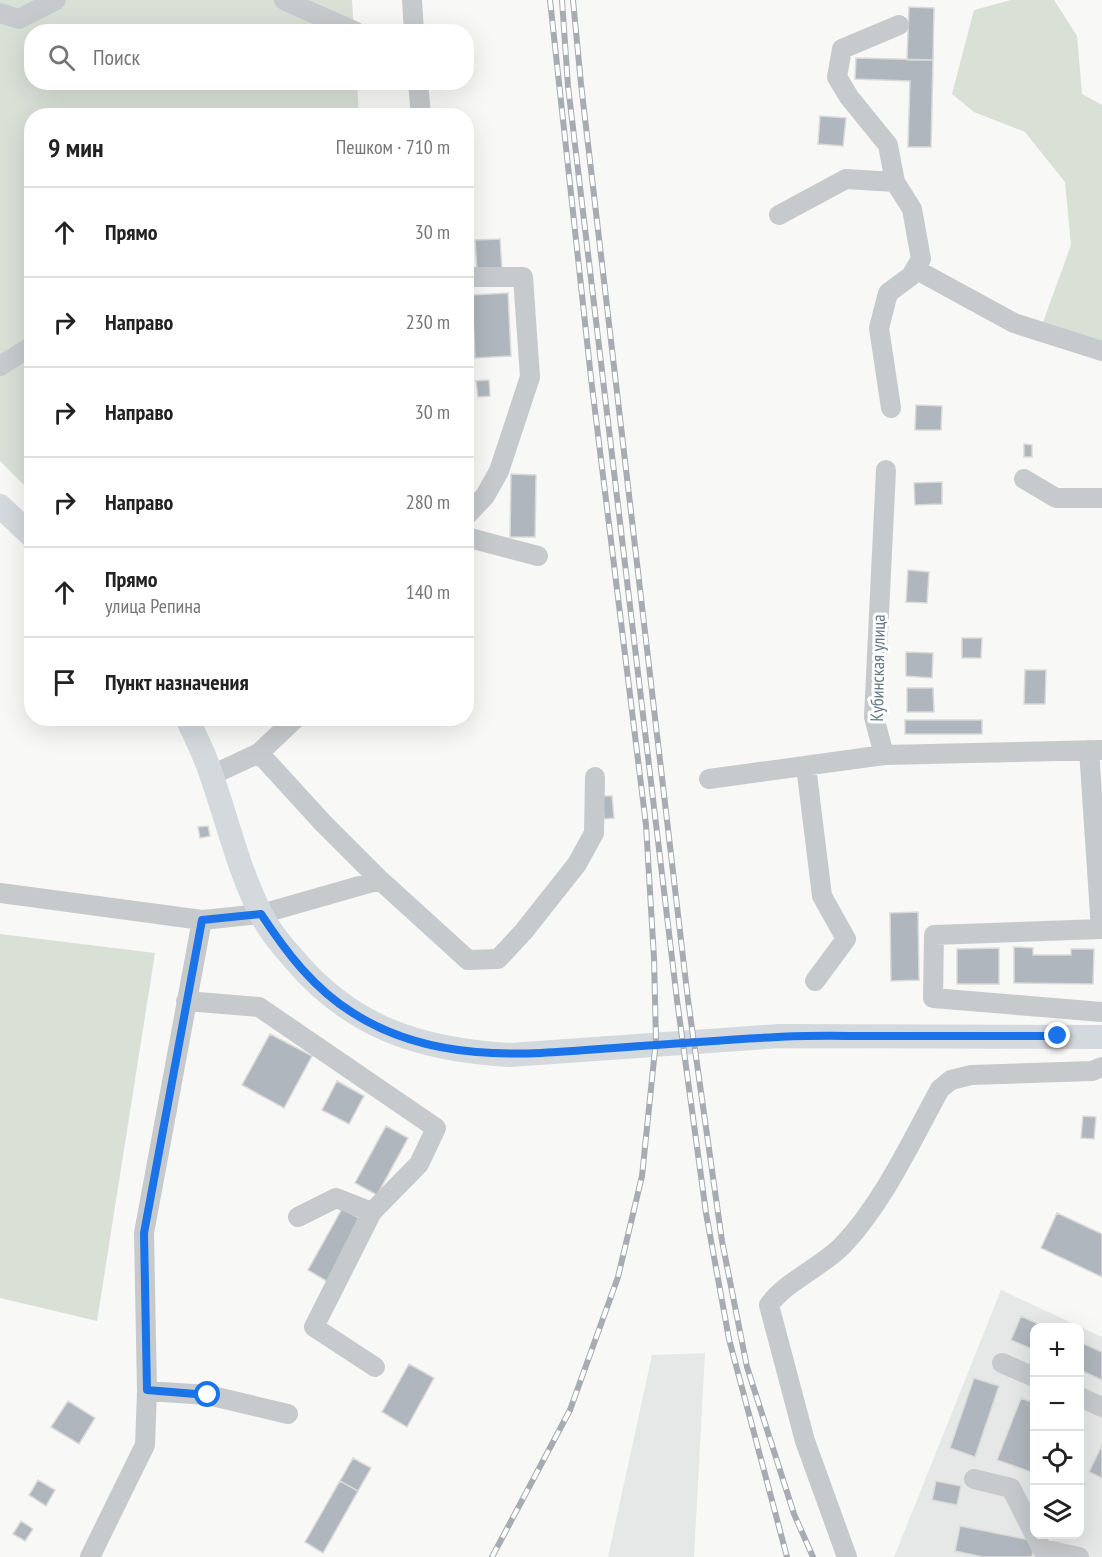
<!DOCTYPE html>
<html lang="ru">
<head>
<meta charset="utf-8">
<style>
  body { margin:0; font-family:"PT Sans Narrow",sans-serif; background:#f2f2f2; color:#222 }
  .controls { position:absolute; right:18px; bottom:18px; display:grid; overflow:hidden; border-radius:12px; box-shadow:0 6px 24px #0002 }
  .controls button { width:54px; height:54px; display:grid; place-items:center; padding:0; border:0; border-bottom:2px solid #e0e0e0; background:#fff; color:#222; font:30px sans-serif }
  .stop { position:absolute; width:18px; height:18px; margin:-14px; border:4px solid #1a73e8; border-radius:50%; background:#fff }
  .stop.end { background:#1a73e8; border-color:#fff; box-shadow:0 2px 6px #0008 }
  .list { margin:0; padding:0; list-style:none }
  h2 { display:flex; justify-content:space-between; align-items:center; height:78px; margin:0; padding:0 24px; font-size:26px }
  h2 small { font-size:20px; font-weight:400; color:#767676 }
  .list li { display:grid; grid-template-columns:39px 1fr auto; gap:18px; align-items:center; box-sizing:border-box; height:90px; padding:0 24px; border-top:2px solid #e0e0e0 }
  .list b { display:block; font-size:22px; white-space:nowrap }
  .list p { margin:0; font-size:20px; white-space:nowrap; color:#767676 }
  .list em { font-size:20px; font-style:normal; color:#767676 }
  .icon { flex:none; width:33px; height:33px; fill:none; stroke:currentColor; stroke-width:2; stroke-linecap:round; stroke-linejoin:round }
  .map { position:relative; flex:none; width:1102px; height:1557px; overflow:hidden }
  .search { position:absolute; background:#fff; box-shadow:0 6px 24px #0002; left:24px; top:24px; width:450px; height:66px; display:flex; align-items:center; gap:15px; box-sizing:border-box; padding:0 21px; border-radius:24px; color:#767676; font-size:22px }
  .panel { position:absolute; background:#fff; box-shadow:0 6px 24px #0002; left:24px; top:108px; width:450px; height:618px; border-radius:24px }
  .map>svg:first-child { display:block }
</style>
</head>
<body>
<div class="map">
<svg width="1102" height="1557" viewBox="0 0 1102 1557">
  <rect width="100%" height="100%" fill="#f8f8f6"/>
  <path fill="#e6e7e7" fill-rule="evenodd" d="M 1001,1290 L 1102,1337 L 1102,1557 L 894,1557 ZM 1034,1328 L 1080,1328 L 1080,1534 L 1034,1534 Z
    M 705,1353 L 694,1557 L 608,1557 L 652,1355 Z"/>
  <path fill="#d9e0d6" d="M 0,0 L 352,0 L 354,31 L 32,32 L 32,82 L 357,83 L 359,115 L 32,116 L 31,492 L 0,461 Z
    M 1011,0 L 1054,0 L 1077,36 L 1082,94 L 1102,105 L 1102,342 L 1043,322 L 1071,245 L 1065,182 L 1025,132 L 974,112 L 952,94 L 974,10 Z
    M 0,934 L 155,953 L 97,1321 L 0,1298 Z"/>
  <path fill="#afb6bd" stroke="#dadad8" stroke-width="1.5" d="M 909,7 L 934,8 L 933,60 L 907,60 Z
    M 856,58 L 933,60 L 931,147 L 908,147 L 910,81 L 855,79 Z
    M 820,116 L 846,118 L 843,146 L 818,144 Z
    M 500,239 L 502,269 L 477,271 L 475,240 Z
    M 508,293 L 511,356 L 475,358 L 472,295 Z
    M 489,380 L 490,396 L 478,397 L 476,381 Z
    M 916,405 L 942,406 L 941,430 L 915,430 Z
    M 1024,444 L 1032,445 L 1032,457 L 1024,457 Z
    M 511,474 L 536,475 L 535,537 L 510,537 Z
    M 942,482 L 942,504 L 915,505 L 914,483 Z
    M 908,570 L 929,572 L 927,603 L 906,602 Z
    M 962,638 L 982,638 L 981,658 L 962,658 Z
    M 906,652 L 933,653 L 932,678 L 906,676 Z
    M 1025,670 L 1046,670 L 1045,704 L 1024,704 Z
    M 907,688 L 933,688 L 934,712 L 907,712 Z
    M 905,720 L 982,720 L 982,734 L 905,734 Z
    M 602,796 L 612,796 L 614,818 L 604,819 Z
    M 208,826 L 210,836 L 200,838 L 198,827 Z
    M 918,912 L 919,980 L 891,981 L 890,913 Z
    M 1014,947 L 1033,948 L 1033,955 L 1071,955 L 1071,949 L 1094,949 L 1093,984 L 1014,983 Z
    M 999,948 L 999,984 L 957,984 L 957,949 Z
    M 270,1034 L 312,1056 L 284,1108 L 242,1085 Z
    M 337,1081 L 364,1096 L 349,1124 L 322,1110 Z
    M 1083,1116 L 1096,1117 L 1094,1139 L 1081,1138 Z
    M 386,1126 L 408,1138 L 377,1195 L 355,1183 Z
    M 342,1209 L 365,1221 L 330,1283 L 308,1270 Z
    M 1057,1213 L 1102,1234 L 1102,1277 L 1041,1248 Z
    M 1021,1316 L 1047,1328 L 1034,1328 L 1034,1350 L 1011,1340 Z
    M 1080,1342 L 1102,1352 L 1102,1380 L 1080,1370 Z
    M 409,1364 L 434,1378 L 407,1427 L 382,1412 Z
    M 974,1378 L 999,1386 L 975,1457 L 950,1448 Z
    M 1021,1398 L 1034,1403 L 1034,1463 L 1031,1472 L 997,1460 Z
    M 68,1401 L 95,1418 L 79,1444 L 51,1427 Z
    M 1102,1445 L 1102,1478 L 1089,1472 Z
    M 353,1458 L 371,1468 L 358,1491 L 340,1481 Z
    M 38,1480 L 55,1490 L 46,1506 L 29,1495 Z
    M 340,1481 L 358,1491 L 323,1553 L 305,1542 Z
    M 936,1481 L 961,1486 L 957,1505 L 932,1500 Z
    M 21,1521 L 33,1529 L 25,1541 L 13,1534 Z
    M 960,1526 L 1035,1541 L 1032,1557 L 983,1557 L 955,1551 Z"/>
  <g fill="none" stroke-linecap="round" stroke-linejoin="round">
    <path stroke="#c6cacd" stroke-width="20" d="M 284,0 L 356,32
      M 412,0 L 414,32
      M 0,13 L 19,19 L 56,0
      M 418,82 L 421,116
      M 895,182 L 888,145 L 849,97 L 837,77 L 842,49 L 899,25
      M 779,215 L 846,179 L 895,182 L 912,209 L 921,259 L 911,276 L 888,293 L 879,328 L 891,408
      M 915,269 L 1014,323 L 1102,351
      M 466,277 L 523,277 L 530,377 L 499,471 L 485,496 L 466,516
      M 0,366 L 32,346
      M 886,470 L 874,717 L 884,755 L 1102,750
      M 1024,479 L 1056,498 L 1102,498
      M 466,537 L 538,556
      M 1089,750 L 1101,929 L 934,935 L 933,998 L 1102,1012
      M 259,753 L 323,823 L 380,880
      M 806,766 L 822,896 L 846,939 L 815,981
      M 212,775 L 259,753 L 296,718
      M 709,779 L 884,755
      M 0,893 L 202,920
      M 186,1001 L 259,1007 L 436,1128 L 419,1164 L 372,1212 L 314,1327 L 375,1367
      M 298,1217 L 336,1198 L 372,1212
      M 1002,1363 L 1034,1377
      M 147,1391 L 208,1395 L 288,1414
      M 1080,1397 L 1102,1407
      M 974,1479 L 1011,1488 L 1042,1549 L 1079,1557
      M 90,1557 L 145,1445 L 147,1391 L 144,1233 L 202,920 L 261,914 L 380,880 L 468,960 L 498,959 L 524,931 L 577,864 L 594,833 L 595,777
      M 847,1557 L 805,1441 L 769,1305 C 786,1281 822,1267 843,1245 C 883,1203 912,1140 940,1089 L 951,1080 L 971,1075 L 1092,1071 L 1102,1067"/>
    <path stroke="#d4d9de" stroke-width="24" d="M 0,506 L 32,536
      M 187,718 C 196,738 206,757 212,777 C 228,823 239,871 261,914 C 269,930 281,945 293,958 C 351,1028 421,1050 510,1055 L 780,1036 L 1102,1037"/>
    <g stroke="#a6acb2" stroke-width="6">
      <path id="rail" d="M 562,0 L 568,86 L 677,1000 L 706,1213 L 729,1339 L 787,1557
        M 573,0 L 581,84 L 688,1000 L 722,1241 L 747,1367 L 794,1514 L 813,1557
        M 492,1557 L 570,1410 L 618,1277 L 642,1176 L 656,1040 L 654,958 L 646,825 L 591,378 L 550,0"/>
    </g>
    <use href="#rail" stroke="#fff" stroke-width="4" stroke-dasharray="11" stroke-linecap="butt"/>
  </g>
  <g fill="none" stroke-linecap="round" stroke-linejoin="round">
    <path stroke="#1a73e8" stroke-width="8" d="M 208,1395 L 147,1390 L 144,1233 L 202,920 L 261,914 C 286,952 314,989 353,1013 C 433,1064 525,1055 614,1048 C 668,1044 722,1040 777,1037 C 808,1035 841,1036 872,1036 C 934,1036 996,1036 1058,1036"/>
  </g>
  <g text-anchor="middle" stroke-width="6" stroke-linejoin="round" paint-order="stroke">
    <g font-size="18" fill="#678" stroke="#fff">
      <text transform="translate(878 668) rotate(-89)" y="6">Кубинская улица</text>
    </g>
  </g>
</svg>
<div class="controls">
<button>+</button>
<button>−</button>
<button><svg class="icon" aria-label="locate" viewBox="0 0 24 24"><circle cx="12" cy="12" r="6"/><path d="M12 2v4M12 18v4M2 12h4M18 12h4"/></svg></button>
<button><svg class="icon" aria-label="layers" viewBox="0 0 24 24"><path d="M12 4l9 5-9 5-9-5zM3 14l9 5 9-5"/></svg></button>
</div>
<div class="stop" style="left:208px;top:1395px"></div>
<div class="stop end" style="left:1058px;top:1036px"></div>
<div class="search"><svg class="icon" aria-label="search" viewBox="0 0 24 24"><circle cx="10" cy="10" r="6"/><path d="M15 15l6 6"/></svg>Поиск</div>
<section class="panel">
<h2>9 мин<small>Пешком · 710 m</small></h2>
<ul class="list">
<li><svg class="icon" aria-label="ahead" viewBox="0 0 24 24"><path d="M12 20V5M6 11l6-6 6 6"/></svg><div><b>Прямо</b></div><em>30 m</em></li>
<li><svg class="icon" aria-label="right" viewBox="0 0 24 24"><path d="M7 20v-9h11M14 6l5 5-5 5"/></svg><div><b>Направо</b></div><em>230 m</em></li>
<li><svg class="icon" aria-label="right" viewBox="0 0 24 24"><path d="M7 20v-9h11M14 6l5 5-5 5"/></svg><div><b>Направо</b></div><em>30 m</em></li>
<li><svg class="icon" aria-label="right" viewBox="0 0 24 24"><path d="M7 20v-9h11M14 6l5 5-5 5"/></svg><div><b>Направо</b></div><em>280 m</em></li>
<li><svg class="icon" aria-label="ahead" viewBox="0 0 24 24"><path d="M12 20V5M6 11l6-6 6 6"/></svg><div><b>Прямо</b><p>улица Репина</p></div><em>140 m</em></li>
<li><svg class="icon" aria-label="arrive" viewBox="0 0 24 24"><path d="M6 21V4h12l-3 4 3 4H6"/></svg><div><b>Пункт назначения</b></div></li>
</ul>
</section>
</div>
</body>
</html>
